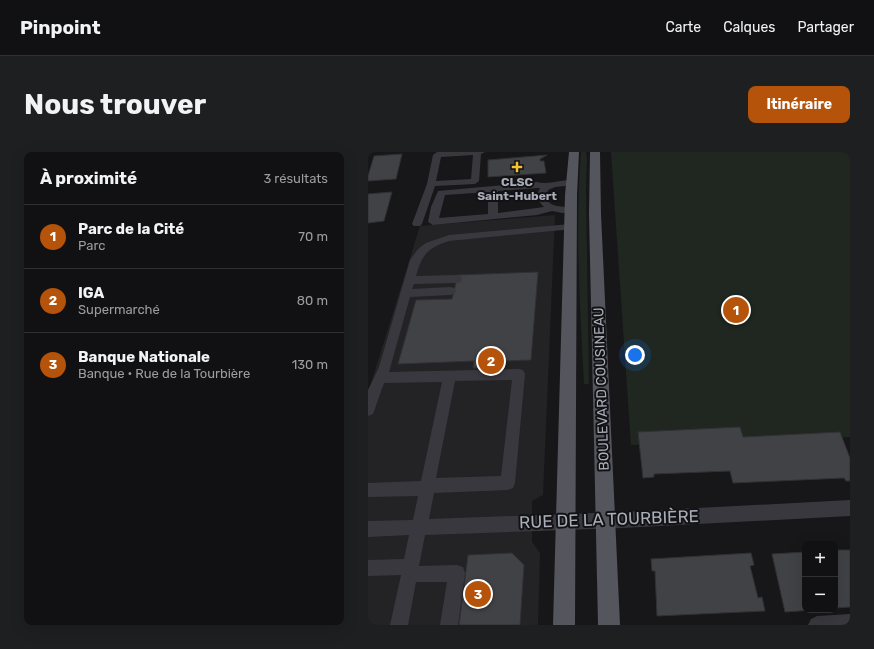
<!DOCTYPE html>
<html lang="fr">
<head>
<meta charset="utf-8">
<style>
  body { margin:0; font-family:Rubik,sans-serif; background:#1e1f21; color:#f1f3f6 }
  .controls { position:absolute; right:12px; bottom:12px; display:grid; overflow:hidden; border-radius:8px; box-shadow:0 4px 16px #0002 }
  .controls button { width:36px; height:36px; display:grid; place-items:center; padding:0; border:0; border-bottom:1px solid #303133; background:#111113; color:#f1f3f6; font:20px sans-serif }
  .you { position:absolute; left:267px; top:203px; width:14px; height:14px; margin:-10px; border:3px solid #fff; border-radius:50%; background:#1a73e8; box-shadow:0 0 0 6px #1a73e833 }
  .badge { display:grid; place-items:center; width:26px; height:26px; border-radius:50%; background:#b45309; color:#fff; font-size:13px; font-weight:700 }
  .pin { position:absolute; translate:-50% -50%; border:2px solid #fff; box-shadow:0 1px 4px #0006 }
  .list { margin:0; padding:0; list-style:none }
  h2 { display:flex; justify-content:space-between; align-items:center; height:52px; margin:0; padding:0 16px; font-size:17px }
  h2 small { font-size:13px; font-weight:400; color:#9c9da0 }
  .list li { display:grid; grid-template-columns:26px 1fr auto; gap:12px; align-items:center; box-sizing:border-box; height:64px; padding:0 16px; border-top:1px solid #303133 }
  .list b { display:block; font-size:15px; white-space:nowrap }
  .list p { margin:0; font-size:13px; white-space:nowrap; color:#9c9da0 }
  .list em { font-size:13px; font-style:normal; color:#9c9da0 }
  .map { position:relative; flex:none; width:482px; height:473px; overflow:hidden; border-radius:8px }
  header { display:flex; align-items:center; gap:24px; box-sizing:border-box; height:56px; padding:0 20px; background:#111113; border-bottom:1px solid #303133 }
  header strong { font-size:19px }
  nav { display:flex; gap:22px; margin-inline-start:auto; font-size:14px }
  .intro { display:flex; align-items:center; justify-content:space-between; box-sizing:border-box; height:96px; padding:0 24px }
  h1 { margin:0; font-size:28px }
  .button { padding:10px 18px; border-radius:8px; background:#b45309; color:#fff; font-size:14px; font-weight:700 }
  main { display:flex; gap:24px; padding:0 24px }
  aside { flex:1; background:#111113; border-radius:8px; box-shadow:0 4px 16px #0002 }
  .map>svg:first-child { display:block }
</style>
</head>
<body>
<header>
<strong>Pinpoint</strong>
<nav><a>Carte</a><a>Calques</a><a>Partager</a></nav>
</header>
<div class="intro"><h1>Nous trouver</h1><a class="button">Itinéraire</a></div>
<main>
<aside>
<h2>À proximité<small>3 résultats</small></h2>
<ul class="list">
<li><span class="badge">1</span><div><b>Parc de la Cité</b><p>Parc</p></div><em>70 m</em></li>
<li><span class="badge">2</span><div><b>IGA</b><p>Supermarché</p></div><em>80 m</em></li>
<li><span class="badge">3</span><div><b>Banque Nationale</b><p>Banque · Rue de la Tourbière</p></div><em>130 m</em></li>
</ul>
</aside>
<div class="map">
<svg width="482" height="473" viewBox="0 0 482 473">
  <rect width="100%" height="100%" fill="#171719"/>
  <path fill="#232326" d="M 187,63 L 175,343 L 164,349 L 164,390 L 172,401 L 170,473 L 0,473 L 0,241 L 52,74 Z"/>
  <path fill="#1f2720" d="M 213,0 L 218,0 L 219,6 L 218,37 L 221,232 L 216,232 C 212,155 207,77 213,0 Z
    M 243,0 L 482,0 L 482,285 L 263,293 Z"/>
  <path fill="#414246" stroke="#313135" d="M 34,2 L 28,27 L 0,29 L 0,24 L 6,4 Z
    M 179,3 L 172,7 L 172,9 L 176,9 L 178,21 L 120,25 L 120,8 Z
    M 24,40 L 16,69 L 0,71 L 0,42 Z
    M 170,120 L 163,208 L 137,209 L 136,215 L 105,216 L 106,209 L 30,212 L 48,148 L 84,147 L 90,123 Z
    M 372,275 L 375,285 L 472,280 L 482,306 L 482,329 L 478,329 L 476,326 L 365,331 L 362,319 L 286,322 L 286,325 L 275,326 L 270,280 Z
    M 467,398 L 482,398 L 482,455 L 467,456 Z
    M 437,400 L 437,458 L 446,458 L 417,460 L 404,402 Z
    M 144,401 L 156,413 L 152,473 L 91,473 L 100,403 Z
    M 383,401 L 386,413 L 382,414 L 390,446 L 394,445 L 397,459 L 289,464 L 287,419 L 284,419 L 283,407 Z"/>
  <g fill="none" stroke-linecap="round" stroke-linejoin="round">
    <path fill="#38383e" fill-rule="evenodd" d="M 69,0 L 117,0 L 113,2 L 111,29 L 107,32 L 67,34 L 54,72 L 52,74 L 46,74 L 44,72 L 59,32 L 65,3 ZM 105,3 L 103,27 L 68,29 L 73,5 Z
      M 203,28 L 206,29 L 207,31 L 206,33 L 187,35 L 180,38 C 174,58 195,53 206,56 L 208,58 L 206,60 L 194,61 L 184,59 L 169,63 L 65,73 L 60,70 L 63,55 L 70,39 L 169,30 C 180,33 191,28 203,28 ZM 169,36 L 172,36 C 168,43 170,50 176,55 L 130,61 L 130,39 ZM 120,40 L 120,62 L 71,66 L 77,43 Z
      M 202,72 L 207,75 L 205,77 L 81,89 C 59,96 54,103 48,124 L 89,123 L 93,124 L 94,127 L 93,130 L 89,131 L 46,132 L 44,137 L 82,135 L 86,136 L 88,139 L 86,142 L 82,143 L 42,145 L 21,220 L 151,217 L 155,218 L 157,222 L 147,331 L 145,336 L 140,338 L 66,341 L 61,367 L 254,360 L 482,348 L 482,364 L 254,376 L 57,383 L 51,414 L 89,413 L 95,415 L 97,421 L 90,473 L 72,473 L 79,430 L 48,430 L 40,473 L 22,473 L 33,423 L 0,424 L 0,408 L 36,407 L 41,383 L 0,385 L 0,369 L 45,368 L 50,344 L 0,345 L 0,331 L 53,329 L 74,230 L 16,231 L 5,262 L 0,264 L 0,238 L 11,215 L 42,108 L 50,97 L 58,91 L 81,83 ZM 144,228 L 133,324 L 68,326 L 87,229 Z
      M 482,462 L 482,473 L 440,473 L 443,467 L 449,464 Z"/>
    <path fill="#54555d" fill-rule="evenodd" d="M 201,0 L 211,0 L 209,43 L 207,473 L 185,473 L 197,43 Z
      M 222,0 L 232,0 L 233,62 L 252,473 L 230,473 L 221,62 Z"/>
  </g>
  <path fill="#f5c133" stroke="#121214" stroke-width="1.5" d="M147 9h4v4h4v4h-4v4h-4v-4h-4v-4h4z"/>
  <g text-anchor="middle" stroke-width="4" stroke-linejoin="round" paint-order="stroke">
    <g font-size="12" font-weight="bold" fill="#a9adb9" stroke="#121214">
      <text x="149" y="34">CLSC<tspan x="149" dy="14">Saint-Hubert</tspan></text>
    </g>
    <g font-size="14" fill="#a9adb9" stroke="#121214">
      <text transform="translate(233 237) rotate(-92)" y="5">BOULEVARD COUSINEAU</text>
    </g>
    <g font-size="17" fill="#a9adb9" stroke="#121214">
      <text transform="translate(241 367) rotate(-2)" y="6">RUE DE LA TOURBIÈRE</text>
    </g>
  </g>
</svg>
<div class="controls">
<button>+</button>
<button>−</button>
</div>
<div class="you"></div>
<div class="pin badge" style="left:368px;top:158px">1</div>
<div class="pin badge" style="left:123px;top:209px">2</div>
<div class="pin badge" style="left:110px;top:442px">3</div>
</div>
</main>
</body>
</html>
